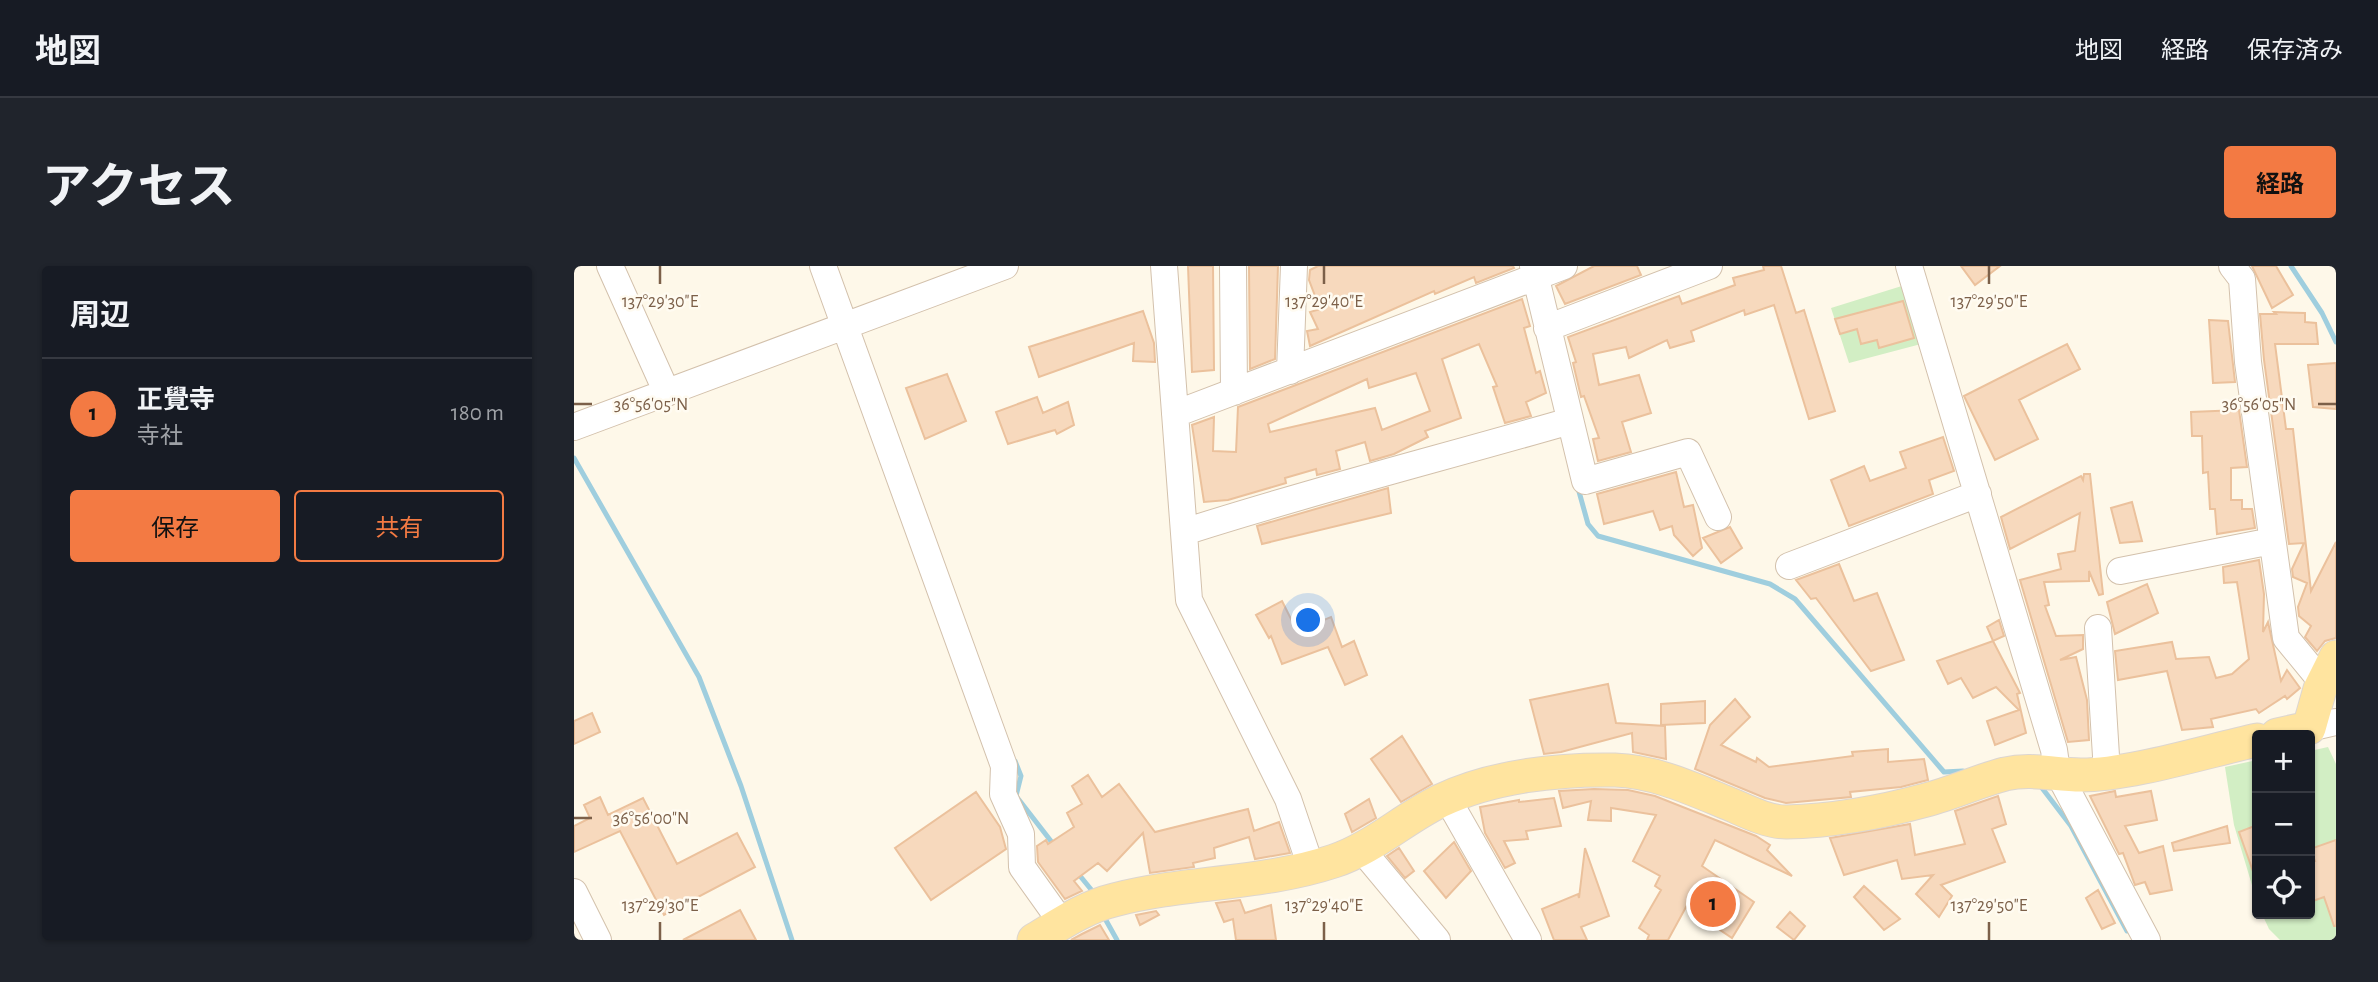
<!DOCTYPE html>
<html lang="ja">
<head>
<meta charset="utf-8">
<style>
  body { margin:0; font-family:"Alegreya Sans","Noto Sans JP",sans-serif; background:#20242c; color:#f1f3f6 }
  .controls { position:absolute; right:21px; bottom:21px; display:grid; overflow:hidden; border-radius:7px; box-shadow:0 2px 5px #0004 }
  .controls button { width:63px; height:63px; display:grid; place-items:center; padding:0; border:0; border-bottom:2px solid #363941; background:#171b24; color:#f1f3f6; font:35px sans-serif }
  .you { position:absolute; left:735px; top:355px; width:24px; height:24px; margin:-18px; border:5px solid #fff; border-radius:50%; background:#1a73e8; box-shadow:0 0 0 10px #1a73e833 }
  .badge { display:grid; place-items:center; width:46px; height:46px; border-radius:50%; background:#f37a43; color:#111; font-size:23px; font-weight:700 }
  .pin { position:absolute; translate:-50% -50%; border:4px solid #fff; box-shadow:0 2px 7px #0006 }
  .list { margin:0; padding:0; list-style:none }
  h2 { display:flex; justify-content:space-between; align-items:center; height:91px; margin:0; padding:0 28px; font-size:30px }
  h2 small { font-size:23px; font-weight:400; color:#9ea1a6 }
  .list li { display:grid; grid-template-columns:46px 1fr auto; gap:21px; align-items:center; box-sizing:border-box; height:112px; padding:0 28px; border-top:2px solid #363941 }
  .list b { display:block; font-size:26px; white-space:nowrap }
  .list p { margin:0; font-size:23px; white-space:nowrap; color:#9ea1a6 }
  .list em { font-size:23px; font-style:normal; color:#9ea1a6 }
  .actions { display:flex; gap:14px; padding:21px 28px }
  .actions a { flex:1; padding:16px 0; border:2px solid #f37a43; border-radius:7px; text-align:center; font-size:24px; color:#f37a43 }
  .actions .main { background:#f37a43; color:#111 }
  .icon { flex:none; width:38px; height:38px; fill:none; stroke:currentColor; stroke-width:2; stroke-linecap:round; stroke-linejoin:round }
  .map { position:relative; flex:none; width:1762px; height:674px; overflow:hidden; border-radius:7px }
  header { display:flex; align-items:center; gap:42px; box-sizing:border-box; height:98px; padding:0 35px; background:#171b24; border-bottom:2px solid #363941 }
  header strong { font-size:33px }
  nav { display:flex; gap:38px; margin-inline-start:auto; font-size:24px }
  .intro { display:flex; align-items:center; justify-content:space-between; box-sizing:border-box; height:168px; padding:0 42px }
  h1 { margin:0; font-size:49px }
  .button { padding:18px 32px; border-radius:7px; background:#f37a43; color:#111; font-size:24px; font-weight:700 }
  main { display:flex; gap:42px; padding:0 42px }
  aside { flex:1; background:#171b24; border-radius:7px; box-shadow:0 2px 5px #0004 }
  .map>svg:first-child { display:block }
</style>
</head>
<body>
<header>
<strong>地図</strong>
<nav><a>地図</a><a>経路</a><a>保存済み</a></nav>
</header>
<div class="intro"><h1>アクセス</h1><a class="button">経路</a></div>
<main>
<aside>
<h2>周辺<small></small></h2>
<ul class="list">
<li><span class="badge">1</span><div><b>正覺寺</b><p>寺社</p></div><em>180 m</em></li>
</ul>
<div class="actions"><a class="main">保存</a><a>共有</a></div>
</aside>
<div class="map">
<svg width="1762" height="674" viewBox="0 0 1762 674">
  <rect width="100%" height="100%" fill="#fef8e9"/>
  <path fill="#d2eec4" d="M 1331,19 L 1347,78 L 1275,97 L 1257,42 Z
    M 1754,481 L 1762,498 L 1762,674 L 1706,674 L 1695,663 L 1688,648 L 1736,648 L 1736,485 Z
    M 1683,494 L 1683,636 L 1660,559 L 1651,501 Z"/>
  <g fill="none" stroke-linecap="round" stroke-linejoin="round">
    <path stroke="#9fcede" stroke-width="5" d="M 1717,0 L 1748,47 L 1762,76
      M 0,192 L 125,411 L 167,520 L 218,674
      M 1004,222 L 1014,258 L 1024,270 L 1196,318 L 1221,333 L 1370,506 L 1389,505
      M 441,495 L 447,510 L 442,530 L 480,579
      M 1465,518 L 1497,560 L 1553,665
      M 502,605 L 520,627
      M 529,649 L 543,674"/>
  </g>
  <path fill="#f7d9bd" stroke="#ebc19c" stroke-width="2" fill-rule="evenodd" d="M 614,0 L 639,0 L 640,104 L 618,106 Z
    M 675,0 L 704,0 L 701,93 L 676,103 Z
    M 744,0 L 939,0 L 940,2 L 902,17 L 900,11 L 861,28 L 860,25 L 736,80 L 733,65 L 744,63 L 736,46 L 746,43 L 735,14 L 736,4 Z
    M 1020,0 L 1063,0 L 1067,9 L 991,38 L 982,20 Z
    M 1189,0 L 1207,0 L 1222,47 L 1230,44 L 1261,145 L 1235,153 L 1200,39 L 1171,49 L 1170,44 L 1117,65 L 1120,75 L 1096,82 L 1093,74 L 1055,92 L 1052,81 L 1019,88 L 1025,119 L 1065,109 L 1077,147 L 1048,156 L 1057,186 L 1024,195 L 1019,173 L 1025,172 L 1010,130 L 1007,131 L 999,97 L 1002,96 L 994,71 L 1105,30 L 1108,38 L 1161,19 L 1159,12 L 1190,4 Z
    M 1387,0 L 1426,0 L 1401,19 Z
    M 1678,0 L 1702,0 L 1719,29 L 1698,42 Z
    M 948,33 L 956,60 L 950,62 L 962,107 L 966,105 L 972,127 L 952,136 L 957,150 L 931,157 L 919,121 L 923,120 L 905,78 L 868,93 L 887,152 L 851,165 L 854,171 L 820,188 L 796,195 L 791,176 L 762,185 L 766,203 L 743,209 L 742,203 L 711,212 L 712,217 L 654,234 L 630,236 L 618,159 L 640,151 L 639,185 L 662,186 L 664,141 ZM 842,107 L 856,145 L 808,164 L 801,142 L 696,166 L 694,158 L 793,113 L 795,122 Z
    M 1329,35 L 1340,72 L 1305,82 L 1303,74 L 1287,78 L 1283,63 L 1266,68 L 1261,53 Z
    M 569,45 L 580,77 L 581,96 L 559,95 L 560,77 L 465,111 L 455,81 Z
    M 1700,46 L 1731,47 L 1731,56 L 1742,57 L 1744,78 L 1701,78 L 1712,163 L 1719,163 L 1737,325 L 1762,276 L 1762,372 L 1751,375 L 1743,385 L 1731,371 L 1737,360 L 1725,350 L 1724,341 L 1733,317 L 1719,311 L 1718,303 L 1730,277 L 1715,278 L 1690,94 L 1686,48 L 1702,48 Z
    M 1635,54 L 1654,55 L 1661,116 L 1639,117 Z
    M 1493,78 L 1506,103 L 1445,134 L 1464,173 L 1421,194 L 1390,130 Z
    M 1762,97 L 1762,143 L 1739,141 L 1734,99 Z
    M 373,108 L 392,155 L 351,173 L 332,122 Z
    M 463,131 L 469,147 L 494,136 L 500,159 L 483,168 L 481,164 L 434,178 L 422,146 Z
    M 1665,144 L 1673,201 L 1657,202 L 1657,234 L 1668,234 L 1668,243 L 1678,243 L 1681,262 L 1643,268 L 1641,243 L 1636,243 L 1634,206 L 1629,207 L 1628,170 L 1618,170 L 1617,146 Z
    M 1369,171 L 1380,205 L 1355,214 L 1359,228 L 1275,260 L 1257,214 L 1290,200 L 1296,215 L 1332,202 L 1326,186 Z
    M 1102,206 L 1110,241 L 1119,239 L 1128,282 L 1119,290 L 1100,269 L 1098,260 L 1086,264 L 1079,245 L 1030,258 L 1023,228 Z
    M 1510,208 L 1516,208 L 1529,328 L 1525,329 L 1515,305 L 1515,315 L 1470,316 L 1475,339 L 1471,340 L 1482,370 L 1509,369 L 1509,383 L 1486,394 L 1502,391 L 1513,434 L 1515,474 L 1494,476 L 1446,314 L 1487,303 L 1484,288 L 1501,285 L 1506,247 L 1436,283 L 1427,251 L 1507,210 L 1509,214 Z
    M 814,222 L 817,247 L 688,278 L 683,260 Z
    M 1558,236 L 1568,275 L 1546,277 L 1537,242 Z
    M 1156,261 L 1168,282 L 1147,297 L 1129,272 Z
    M 1685,294 L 1690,328 L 1689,366 L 1694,356 L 1707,415 L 1713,404 L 1726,422 L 1713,433 L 1711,430 L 1685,447 L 1682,443 L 1637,453 L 1639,461 L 1608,464 L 1593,405 L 1544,414 L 1541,385 L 1598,376 L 1602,393 L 1635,391 L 1642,412 L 1658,408 L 1675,393 L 1663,316 L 1650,317 L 1649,301 Z
    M 1265,298 L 1280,335 L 1303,327 L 1330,394 L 1297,405 L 1242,332 L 1237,333 L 1222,314 Z
    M 1573,318 L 1584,347 L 1541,368 L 1533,336 Z
    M 708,335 L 723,365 L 757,351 L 768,381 L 780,375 L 793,409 L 771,419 L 754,381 L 708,398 L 697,370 L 695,372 L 682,349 Z
    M 1425,354 L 1430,370 L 1419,375 L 1413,361 Z
    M 1419,375 L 1446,427 L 1443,428 L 1452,467 L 1421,479 L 1413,455 L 1445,444 L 1422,421 L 1399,432 L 1387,412 L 1374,418 L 1363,395 Z
    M 1034,418 L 1042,457 L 1091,460 L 1092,493 L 1059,486 L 1058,467 L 987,486 L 970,488 L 956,434 Z
    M 1161,433 L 1176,451 L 1147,479 L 1182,496 L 1183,492 L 1195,501 L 1279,490 L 1278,486 L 1314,483 L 1314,496 L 1350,493 L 1354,514 L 1327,521 L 1276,526 L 1277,531 L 1212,537 L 1191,532 L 1121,503 L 1136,459 Z
    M 1131,435 L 1131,457 L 1087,459 L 1087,438 Z
    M 18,447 L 26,466 L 0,478 L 0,455 Z
    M 828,470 L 858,518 L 827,536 L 797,493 Z
    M 514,509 L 528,531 L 545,518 L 581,566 L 674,543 L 680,565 L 705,556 L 716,587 L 681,593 L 675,571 L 640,582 L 641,592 L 619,597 L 620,601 L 576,607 L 569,567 L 533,605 L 524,597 L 500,615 L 508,625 L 491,633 L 464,596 L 463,580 L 472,574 L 474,578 L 500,561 L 493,547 L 508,538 L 498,520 Z
    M 1020,523 L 1054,524 L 1081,530 L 1182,570 L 1196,579 L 1193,584 L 1218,610 L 1141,574 L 1128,600 L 1180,636 L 1158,672 L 1112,641 L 1094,674 L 1073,674 L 1075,669 L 1065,662 L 1087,624 L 1081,620 L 1086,610 L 1059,595 L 1082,549 L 1037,542 L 1037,555 L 1014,554 L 1017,535 L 989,542 L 985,525 Z
    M 1541,525 L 1542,531 L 1577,525 L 1583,554 L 1551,560 L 1565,587 L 1589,580 L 1598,624 L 1576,628 L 1571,616 L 1561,619 L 1549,587 L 1545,588 L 1516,530 Z
    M 402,526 L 426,561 L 432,583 L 357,634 L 321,582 Z
    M 1424,530 L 1432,558 L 1418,563 L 1431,596 L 1367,619 L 1378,630 L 1365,651 L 1342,628 L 1359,609 L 1328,613 L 1323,594 L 1270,609 L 1256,572 L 1336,558 L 1341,589 L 1391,578 L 1381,545 Z
    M 26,531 L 34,549 L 69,532 L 103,598 L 163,567 L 181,601 L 90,649 L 46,565 L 0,586 L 0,560 L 16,552 L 10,539 Z
    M 980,532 L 987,560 L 952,565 L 954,573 L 930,575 L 941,597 L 931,602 L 911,567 L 906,541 L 945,534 L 945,536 Z
    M 795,533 L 802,552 L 778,566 L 771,548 Z
    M 1683,559 L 1683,611 L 1681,611 L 1665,566 Z
    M 1653,560 L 1656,577 L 1600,585 L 1598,577 Z
    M 1762,574 L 1762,660 L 1760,660 L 1750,631 L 1736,636 L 1736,596 L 1741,595 L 1736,583 Z
    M 880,576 L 897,605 L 872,632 L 850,605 Z
    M 825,582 L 840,605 L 831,612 L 813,590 Z
    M 1011,582 L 1035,650 L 1007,661 L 1013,674 L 980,674 L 968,643 L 1004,628 L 1005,632 Z
    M 1290,620 L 1326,653 L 1310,664 L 1280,631 Z
    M 1524,624 L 1541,657 L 1528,663 L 1512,632 Z
    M 666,634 L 671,647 L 697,639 L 702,674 L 662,674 L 659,653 L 650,656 L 642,637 Z
    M 166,644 L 182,674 L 109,674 Z
    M 582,645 L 585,649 L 566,659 L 562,649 Z
    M 1216,646 L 1231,660 L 1220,674 L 1203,661 Z
    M 526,659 L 535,674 L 497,674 L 508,668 Z"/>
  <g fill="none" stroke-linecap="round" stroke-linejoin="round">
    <g stroke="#d3c1ac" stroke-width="28">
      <path id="minor" d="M 36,0 L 93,127
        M 249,0 L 430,500 L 429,528 L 447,568 L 448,601 L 488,657
        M 590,0 L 615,334 L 714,533 L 737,601
        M 659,0 L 660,126
        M 959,0 L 1011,215 L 1114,186 L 1144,251
        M 1335,0 L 1480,484 L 1483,505 L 1573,674
        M 1658,0 L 1668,13 L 1674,96 L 1712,372 L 1749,417
        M 973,62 L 1135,0
        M 716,105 L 720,0
        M 601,148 L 990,0
        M 0,161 L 431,0
        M 610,266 C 737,225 868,192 996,155
        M 1215,300 L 1404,228
        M 1546,305 L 1698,275
        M 1524,362 L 1533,506
        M 1735,462 L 1762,456
        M 873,532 L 954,674
        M 788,584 L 863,674
        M 0,626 L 24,674"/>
    </g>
    <g stroke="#ddd6d0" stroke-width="35">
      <path id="major" d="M 1703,469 L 1735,462 L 1746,423 L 1762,391
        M 460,674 C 485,659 511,641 540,634 C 612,615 688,619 760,595 C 799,582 829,553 866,535 C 918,510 985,503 1041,504 C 1081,505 1121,524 1158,539 C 1174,546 1194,556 1212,556 C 1258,555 1308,546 1352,534 C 1379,527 1404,515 1431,508 C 1458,502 1481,509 1507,509 C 1556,509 1633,485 1683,474"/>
    </g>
    <use href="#minor" stroke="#fff" stroke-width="26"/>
    <use href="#major" stroke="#ffe49f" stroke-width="33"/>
  </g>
  <path fill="none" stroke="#7c6049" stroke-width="2.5" d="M 86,0 L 86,18M 750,0 L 750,18M 1415,0 L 1415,18M 0,138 L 18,138M 1744,138 L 1762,138M 0,552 L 18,552M 86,656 L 86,674M 750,656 L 750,674M 1415,656 L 1415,674"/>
  <g font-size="18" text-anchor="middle" fill="#7c6049" stroke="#fffbf1" stroke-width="5" stroke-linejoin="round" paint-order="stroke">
    <text x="86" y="41">137°29'30"E</text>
    <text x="750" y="41">137°29'40"E</text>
    <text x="1415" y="41">137°29'50"E</text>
    <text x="77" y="144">36°56'05"N</text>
    <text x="1685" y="144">36°56'05"N</text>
    <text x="77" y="558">36°56'00"N</text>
    <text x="86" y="645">137°29'30"E</text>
    <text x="750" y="645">137°29'40"E</text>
    <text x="1415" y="645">137°29'50"E</text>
  </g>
</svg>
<div class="controls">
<button>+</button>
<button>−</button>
<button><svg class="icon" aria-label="locate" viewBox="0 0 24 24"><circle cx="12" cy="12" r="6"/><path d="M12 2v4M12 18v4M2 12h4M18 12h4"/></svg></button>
</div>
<div class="you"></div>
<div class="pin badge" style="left:1139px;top:638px">1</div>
</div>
</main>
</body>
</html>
